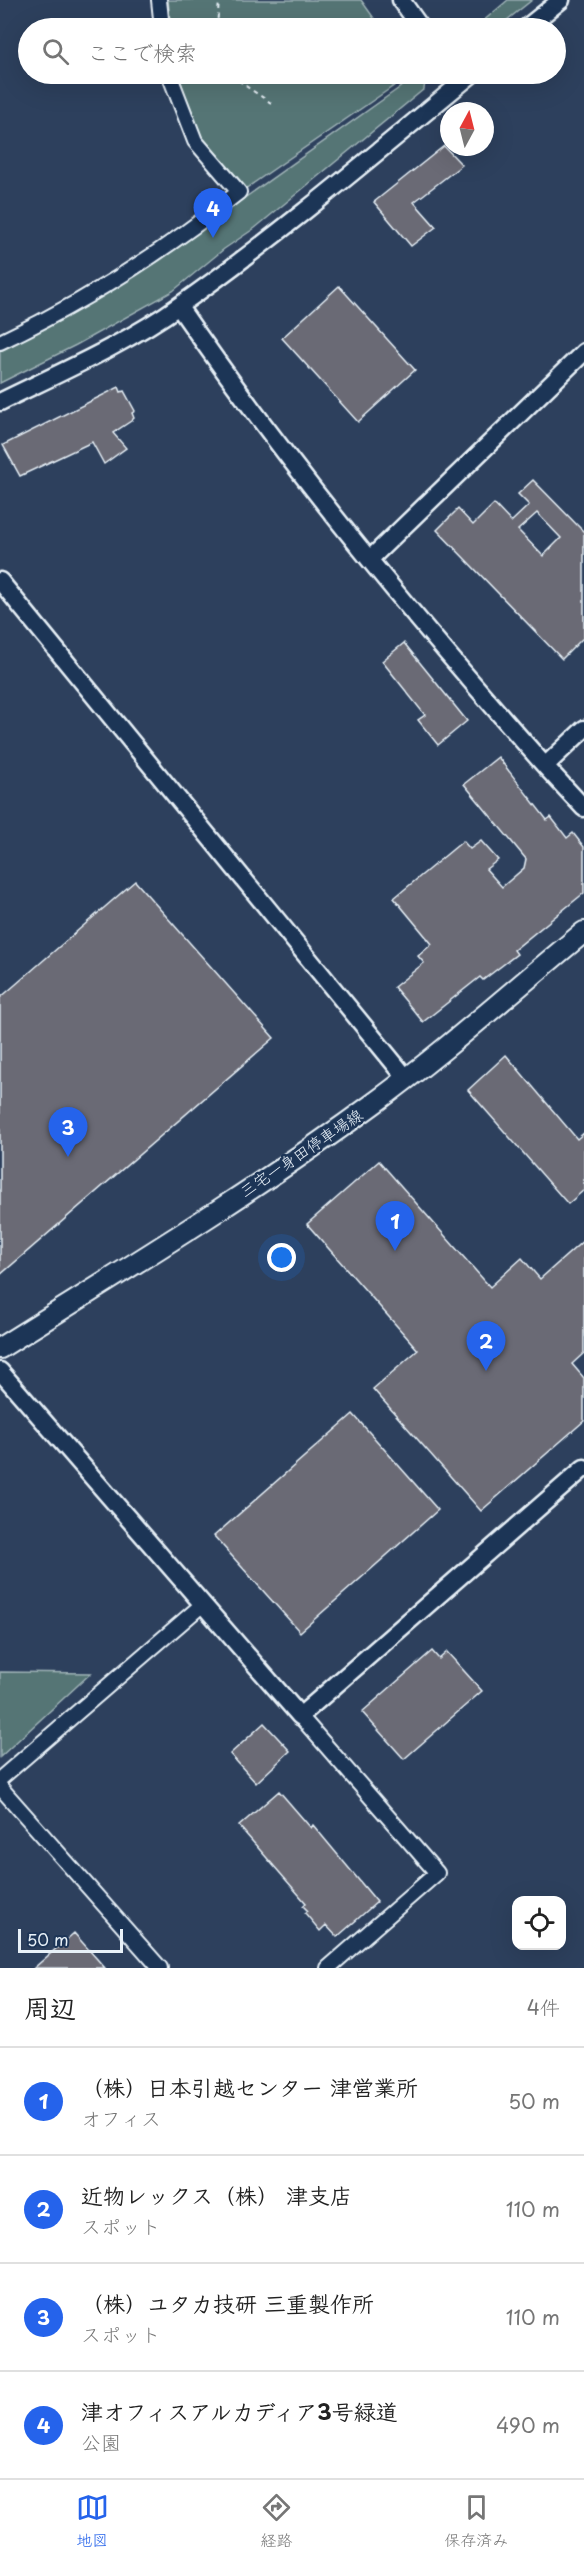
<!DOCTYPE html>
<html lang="ja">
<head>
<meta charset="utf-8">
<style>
  body { margin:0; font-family:"Playpen Sans","Klee One",sans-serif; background:#f2f2f2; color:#222 }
  .controls { position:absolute; right:18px; bottom:18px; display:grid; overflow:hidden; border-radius:12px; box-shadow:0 6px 24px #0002 }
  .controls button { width:54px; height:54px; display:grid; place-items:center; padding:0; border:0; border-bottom:2px solid #e0e0e0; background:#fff; color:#222; font:30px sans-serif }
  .compass { position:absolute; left:440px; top:102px; width:54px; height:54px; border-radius:50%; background:#fff; box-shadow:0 6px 24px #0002; rotate:7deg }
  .scale { position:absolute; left:18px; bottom:15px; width:105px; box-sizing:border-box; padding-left:6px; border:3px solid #e8f1f8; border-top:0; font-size:16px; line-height:21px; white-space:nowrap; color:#e8f1f8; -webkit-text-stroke:4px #1d3557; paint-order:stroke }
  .you { position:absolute; left:282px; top:1258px; width:21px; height:21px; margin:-15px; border:4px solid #fff; border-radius:50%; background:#1a73e8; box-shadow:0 0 0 9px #1a73e833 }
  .badge { display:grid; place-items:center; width:39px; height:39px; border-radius:50%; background:#2563eb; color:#fff; font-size:20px; font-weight:700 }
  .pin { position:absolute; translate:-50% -50px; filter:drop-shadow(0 2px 3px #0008) }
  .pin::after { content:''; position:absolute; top:32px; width:21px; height:18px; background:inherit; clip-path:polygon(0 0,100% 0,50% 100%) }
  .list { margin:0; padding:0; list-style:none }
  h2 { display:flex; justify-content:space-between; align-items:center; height:78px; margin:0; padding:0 24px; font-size:26px }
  h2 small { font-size:20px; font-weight:400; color:#767676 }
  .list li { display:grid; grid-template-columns:39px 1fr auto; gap:18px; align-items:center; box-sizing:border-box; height:108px; padding:0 24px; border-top:2px solid #e0e0e0 }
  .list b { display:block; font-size:22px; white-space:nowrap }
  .list p { margin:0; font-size:20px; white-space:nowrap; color:#767676 }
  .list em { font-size:20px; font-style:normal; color:#767676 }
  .icon { flex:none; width:33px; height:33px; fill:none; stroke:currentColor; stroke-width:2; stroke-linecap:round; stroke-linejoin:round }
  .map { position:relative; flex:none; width:584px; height:1968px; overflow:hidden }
  .search { position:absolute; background:#fff; box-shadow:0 6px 24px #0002; left:18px; right:18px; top:18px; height:66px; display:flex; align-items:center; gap:15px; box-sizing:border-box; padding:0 21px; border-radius:33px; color:#767676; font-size:22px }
  .sheet { height:510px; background:#fff }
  nav { display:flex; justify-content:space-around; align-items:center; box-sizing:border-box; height:84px; border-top:2px solid #e0e0e0; background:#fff; font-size:16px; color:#767676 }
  nav a { display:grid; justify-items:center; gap:3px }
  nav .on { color:#2563eb }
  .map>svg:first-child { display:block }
</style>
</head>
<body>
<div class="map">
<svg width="584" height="1968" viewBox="0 0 584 1968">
  <rect width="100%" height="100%" fill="#2d405d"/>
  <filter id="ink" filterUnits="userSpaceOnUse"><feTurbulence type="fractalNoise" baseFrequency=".0167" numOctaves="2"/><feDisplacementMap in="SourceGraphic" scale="12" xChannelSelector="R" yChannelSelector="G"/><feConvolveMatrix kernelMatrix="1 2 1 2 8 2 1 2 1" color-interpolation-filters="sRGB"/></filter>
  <g filter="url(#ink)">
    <path fill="#547474" stroke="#9eb2b6" stroke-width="1.5" d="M 168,0 L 361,0 L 381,28 L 171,28 Z
      M 508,0 L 532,0 L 497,28 L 475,28 Z
      M 178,74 L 411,74 L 245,189 L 201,139 Z
      M 419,74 L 426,74 L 424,89 L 255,228 L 224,249 L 173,291 L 76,345 L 0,383 L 0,346 L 146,268 Z
      M 0,1672 L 91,1673 L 0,1757 Z"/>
    <path fill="#6b6a75" stroke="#e8f1f8" stroke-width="1.5" fill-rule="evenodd" d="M 444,146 L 462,165 L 414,202 L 436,227 L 411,246 L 374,202 Z
      M 339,286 L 415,370 L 358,422 L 282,338 Z
      M 119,387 L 121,392 L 124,391 L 135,411 L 132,413 L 134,418 L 131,421 L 113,433 L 126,448 L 104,464 L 92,442 L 20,476 L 3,445 Z
      M 533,480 L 584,532 L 584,637 L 562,659 L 437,530 L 458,509 L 473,525 L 494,504 L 511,522 L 529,505 L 518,494 ZM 537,513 L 561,538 L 543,556 L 518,530 Z
      M 404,643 L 467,721 L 438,745 L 418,720 L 425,715 L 382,661 Z
      M 498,757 L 547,820 L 551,817 L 567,838 L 573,833 L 584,847 L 584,893 L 514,950 L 517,954 L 483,980 L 480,977 L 423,1022 L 394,987 L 424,963 L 418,956 L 432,944 L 394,898 L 463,841 L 470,849 L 481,841 L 490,851 L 498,860 L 486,869 L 502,887 L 524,868 L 526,859 L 464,784 Z
      M 135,881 L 274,1038 L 0,1275 L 0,998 Z
      M 506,1055 L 577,1139 L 584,1133 L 584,1190 L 568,1204 L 468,1090 Z
      M 379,1161 L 490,1287 L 522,1258 L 540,1279 L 584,1240 L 584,1353 L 572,1364 L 584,1378 L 584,1421 L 481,1511 L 373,1389 L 418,1350 L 307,1224 Z
      M 353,1414 L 438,1510 L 300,1632 L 214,1536 Z
      M 432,1651 L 439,1659 L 447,1652 L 482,1691 L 404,1759 L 362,1712 Z
      M 264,1723 L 290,1751 L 256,1783 L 230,1754 Z
      M 279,1791 L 311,1828 L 313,1825 L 377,1902 L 337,1937 L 326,1925 L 320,1931 L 305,1913 L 308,1911 L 303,1906 L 306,1903 L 239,1826 Z
      M 74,1933 L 105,1968 L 34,1968 Z"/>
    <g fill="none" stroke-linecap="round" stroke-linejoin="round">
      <g stroke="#e8f1f8" stroke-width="18">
        <path id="minor" d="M 159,0 L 162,28
          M 0,342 C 85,302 166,250 239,192 L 195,141 L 169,74
          M 300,1716 L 437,1873 L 328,1968
          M 0,1779 L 203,1604
          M 0,1787 L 160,1968"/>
      </g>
      <g stroke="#e8f1f8" stroke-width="21">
        <path id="tertiary" d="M 401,0 L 421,28
          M 526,28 L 561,0
          M 179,307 C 290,468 415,619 545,766 L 584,729
          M 0,402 C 59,373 126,344 180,305 C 281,234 376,153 472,74
          M 370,559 L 584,352
          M 0,581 L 407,1079
          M 545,766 L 584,808
          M 0,1371 L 300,1716 L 584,1468"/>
      </g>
      <g stroke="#e8f1f8" stroke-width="24">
        <path id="secondary" d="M 0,1348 C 126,1269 253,1192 373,1104 C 446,1051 514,989 584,932"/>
      </g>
      <path stroke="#e8f1f8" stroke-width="2" stroke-dasharray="4.5 4.5" stroke-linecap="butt" d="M 217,28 L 219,0
        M 232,74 L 244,85 L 271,103"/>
      <use href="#minor" stroke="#1d3557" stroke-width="14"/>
      <use href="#tertiary" stroke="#1d3557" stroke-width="16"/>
      <use href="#secondary" stroke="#1d3557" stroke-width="20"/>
    </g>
  </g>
  <g text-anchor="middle" stroke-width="5" stroke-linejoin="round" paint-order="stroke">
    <g font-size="16" fill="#e8f1f8" stroke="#1d3557">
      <text transform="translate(301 1153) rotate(-34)" y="6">三宅一身田停車場線</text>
    </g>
  </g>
</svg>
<div class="controls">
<button><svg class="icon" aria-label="locate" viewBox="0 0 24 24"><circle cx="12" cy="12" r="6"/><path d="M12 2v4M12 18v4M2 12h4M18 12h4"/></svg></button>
</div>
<svg class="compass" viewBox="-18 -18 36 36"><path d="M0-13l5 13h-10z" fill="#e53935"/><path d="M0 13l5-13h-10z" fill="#767676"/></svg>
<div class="scale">50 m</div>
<div class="you"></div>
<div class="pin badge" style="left:395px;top:1251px">1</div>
<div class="pin badge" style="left:486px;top:1371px">2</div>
<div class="pin badge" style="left:68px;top:1157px">3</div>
<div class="pin badge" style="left:213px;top:238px">4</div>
<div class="search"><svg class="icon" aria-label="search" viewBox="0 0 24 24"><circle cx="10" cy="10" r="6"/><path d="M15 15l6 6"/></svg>ここで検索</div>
</div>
<section class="sheet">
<h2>周辺<small>4件</small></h2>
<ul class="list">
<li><span class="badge">1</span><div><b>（株）日本引越センター 津営業所</b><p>オフィス</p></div><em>50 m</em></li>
<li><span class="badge">2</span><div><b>近物レックス（株） 津支店</b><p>スポット</p></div><em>110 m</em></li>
<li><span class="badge">3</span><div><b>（株）ユタカ技研 三重製作所</b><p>スポット</p></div><em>110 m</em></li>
<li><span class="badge">4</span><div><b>津オフィスアルカディア3号緑道</b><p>公園</p></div><em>490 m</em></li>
</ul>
</section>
<nav>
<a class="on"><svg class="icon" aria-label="map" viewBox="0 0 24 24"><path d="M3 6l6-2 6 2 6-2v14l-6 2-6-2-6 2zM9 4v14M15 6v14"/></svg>地図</a>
<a><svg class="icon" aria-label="directions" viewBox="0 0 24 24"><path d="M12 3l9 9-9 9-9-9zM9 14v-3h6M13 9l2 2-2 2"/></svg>経路</a>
<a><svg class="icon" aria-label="saved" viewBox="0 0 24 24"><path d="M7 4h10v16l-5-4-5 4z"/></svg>保存済み</a>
</nav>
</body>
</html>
